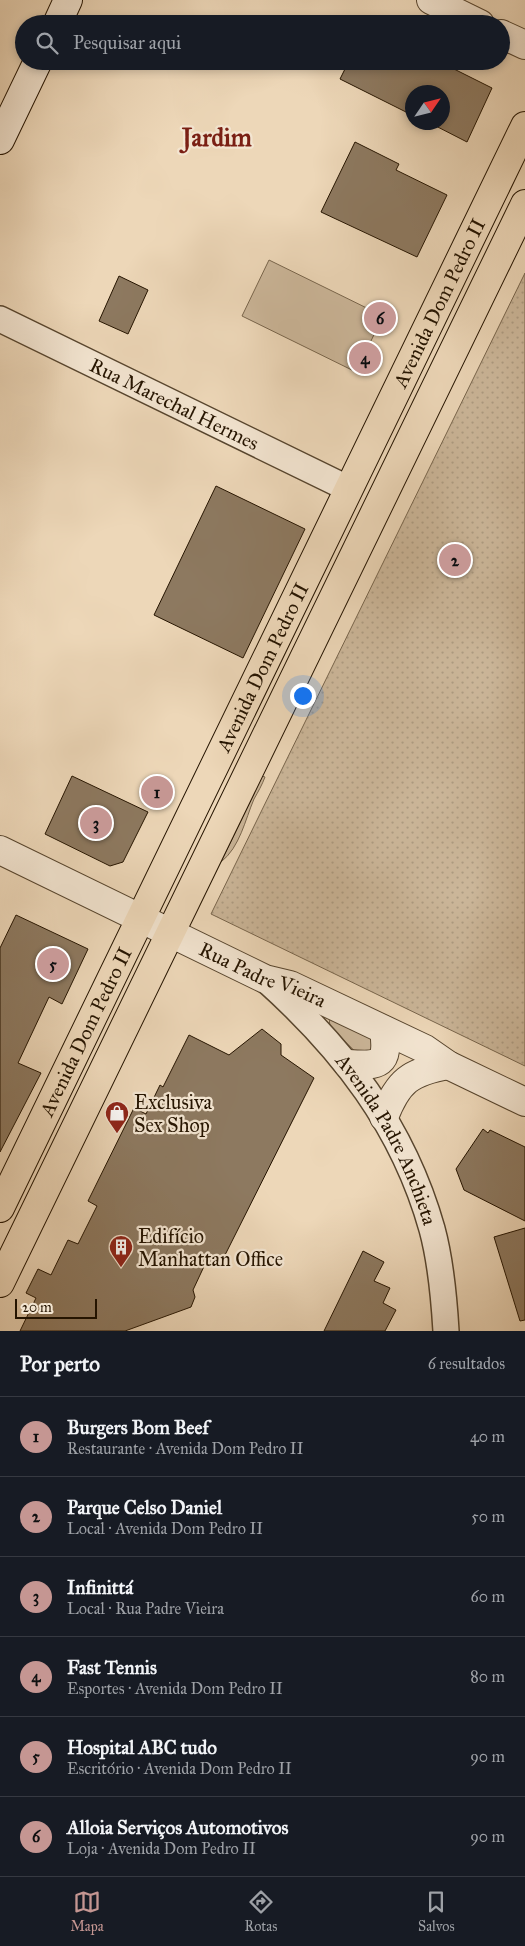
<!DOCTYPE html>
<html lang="pt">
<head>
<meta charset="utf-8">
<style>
  body { margin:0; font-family:"IM FELL Great Primer",serif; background:#20242c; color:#f1f3f6 }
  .compass { position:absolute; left:405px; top:85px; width:45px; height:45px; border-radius:50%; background:#171b24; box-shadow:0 2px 8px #0003; rotate:55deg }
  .scale { position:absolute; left:15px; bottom:12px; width:82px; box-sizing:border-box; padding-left:5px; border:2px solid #251400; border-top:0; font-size:14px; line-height:18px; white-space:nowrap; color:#251400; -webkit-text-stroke:4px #f3e5d1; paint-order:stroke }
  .you { position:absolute; left:302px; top:695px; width:18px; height:18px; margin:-12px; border:4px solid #fff; border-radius:50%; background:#1a73e8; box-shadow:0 0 0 8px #1a73e833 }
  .badge { display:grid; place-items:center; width:32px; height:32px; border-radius:50%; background:#c59692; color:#111; font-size:16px; font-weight:700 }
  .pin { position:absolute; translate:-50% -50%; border:2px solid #fff; box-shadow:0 1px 5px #0006 }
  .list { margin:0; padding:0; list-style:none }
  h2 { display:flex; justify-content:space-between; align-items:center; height:65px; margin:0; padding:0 20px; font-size:21px }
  h2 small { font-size:16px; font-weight:400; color:#9ea1a6 }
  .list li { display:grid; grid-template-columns:32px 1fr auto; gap:15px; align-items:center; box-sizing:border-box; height:80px; padding:0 20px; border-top:1px solid #363941 }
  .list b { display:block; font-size:19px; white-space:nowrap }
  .list p { margin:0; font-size:16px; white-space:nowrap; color:#9ea1a6 }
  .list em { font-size:16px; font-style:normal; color:#9ea1a6 }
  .icon { flex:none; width:28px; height:28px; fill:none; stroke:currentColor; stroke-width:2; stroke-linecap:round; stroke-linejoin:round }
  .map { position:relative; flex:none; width:525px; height:1331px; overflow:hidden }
  .search { position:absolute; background:#171b24; box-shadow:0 2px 8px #0003; left:15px; right:15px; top:15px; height:55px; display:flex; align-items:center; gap:12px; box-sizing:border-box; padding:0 18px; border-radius:28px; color:#9ea1a6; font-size:19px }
  .sheet { height:545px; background:#171b24 }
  nav { display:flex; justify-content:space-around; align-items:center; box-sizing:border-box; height:70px; border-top:1px solid #363941; background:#171b24; font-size:14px; color:#9ea1a6 }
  nav a { display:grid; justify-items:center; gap:2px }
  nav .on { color:#c59692 }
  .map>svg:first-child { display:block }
</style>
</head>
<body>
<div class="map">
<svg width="525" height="1331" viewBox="0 0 525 1331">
  <defs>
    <pattern id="park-dots" width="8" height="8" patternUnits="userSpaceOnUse" patternTransform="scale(1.25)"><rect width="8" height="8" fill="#cbb699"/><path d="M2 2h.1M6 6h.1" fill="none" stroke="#ae9c82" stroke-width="1.8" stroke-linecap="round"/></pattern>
  </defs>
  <rect width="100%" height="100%" fill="#edd7b8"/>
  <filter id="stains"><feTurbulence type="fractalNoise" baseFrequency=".004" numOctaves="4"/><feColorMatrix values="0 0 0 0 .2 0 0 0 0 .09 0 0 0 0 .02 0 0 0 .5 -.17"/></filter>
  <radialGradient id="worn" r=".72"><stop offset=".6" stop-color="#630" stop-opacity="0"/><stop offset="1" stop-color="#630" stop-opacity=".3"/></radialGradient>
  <path fill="#cbb699" stroke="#78654c" d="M 269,260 L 383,316 L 356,372 L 242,316 Z
    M 262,776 L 265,777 C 262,785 258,792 254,799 C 245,820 240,847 221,862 Z
    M 329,1017 L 375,1033 L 380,1047 L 362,1058 L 330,1027 Z"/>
  <path fill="url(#park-dots)" stroke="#78654c" d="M 525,273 L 525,1066 L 211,914 Z"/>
  <path fill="#8d7960" stroke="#251400" d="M 349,61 L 438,61 L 492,88 L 467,142 L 428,122 L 442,122 L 442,92 L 412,92 L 412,115 L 340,79 Z
    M 355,142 L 399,164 L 396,170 L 447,195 L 417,257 L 321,212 Z
    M 119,276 L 148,290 L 128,334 L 99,321 Z
    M 216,486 L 305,529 L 243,658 L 154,615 Z
    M 72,776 L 148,812 L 123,862 L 110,866 L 45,834 Z
    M 16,915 L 88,949 L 62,1004 L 49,997 L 18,1063 L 41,1073 L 0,1152 L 0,948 Z
    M 262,1029 L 281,1044 L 281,1055 L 314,1078 L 219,1267 L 207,1260 L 193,1290 L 195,1297 L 191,1307 L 125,1331 L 20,1331 L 36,1298 L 26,1293 L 38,1269 L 51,1275 L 68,1240 L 78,1244 L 97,1206 L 88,1201 L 134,1108 L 146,1114 L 160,1085 L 163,1087 L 189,1035 L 229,1055 Z
    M 483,1129 L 488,1133 L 490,1130 L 525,1147 L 525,1221 L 464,1190 L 456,1169 Z
    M 525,1228 L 525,1320 L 520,1321 L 494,1237 Z
    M 363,1251 L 384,1262 L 374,1281 L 390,1288 L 383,1303 L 396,1310 L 385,1331 L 324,1331 Z"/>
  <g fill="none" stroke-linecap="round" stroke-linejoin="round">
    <g stroke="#57452e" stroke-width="28">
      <g id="minor">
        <path id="s1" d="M 0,319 L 349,489"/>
        <path id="s2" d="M 265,979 C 343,1049 403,1126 432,1229 C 441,1262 444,1297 446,1331"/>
      </g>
    </g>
    <g stroke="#57452e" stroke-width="30">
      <g id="tertiary">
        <path d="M 431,0 L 480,24"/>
        <path d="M 501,34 L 525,45"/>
        <path id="s3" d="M 0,850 L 265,979 L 290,985 L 425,1049 L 448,1065 L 525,1102"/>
        <path d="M 348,1064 C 380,1066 389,1065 384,1030"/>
        <path d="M 384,1117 C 398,1081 410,1072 448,1065"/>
      </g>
    </g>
    <g stroke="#251400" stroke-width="30">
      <path id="secondary" d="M 57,24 L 68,0
        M 0,140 L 38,61"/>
    </g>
    <g stroke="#251400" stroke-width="30">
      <g id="primary">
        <path id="s4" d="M 0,1208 L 525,126"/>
        <path d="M 0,1283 L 525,204"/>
      </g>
    </g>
    <use href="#minor" stroke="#f3e5d1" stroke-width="25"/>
    <use href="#tertiary" stroke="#f3e5d1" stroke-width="28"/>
    <use href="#secondary" stroke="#f3e5d1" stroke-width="28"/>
    <use href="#primary" stroke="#edd7b8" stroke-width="28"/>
  </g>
  <defs>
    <g id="shop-pin" transform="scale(1.25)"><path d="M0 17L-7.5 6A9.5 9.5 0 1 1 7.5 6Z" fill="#8f2418" stroke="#f3e5d1"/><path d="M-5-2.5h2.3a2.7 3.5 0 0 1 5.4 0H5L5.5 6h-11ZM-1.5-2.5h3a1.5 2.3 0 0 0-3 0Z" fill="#fff"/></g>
    <g id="building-pin" transform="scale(1.25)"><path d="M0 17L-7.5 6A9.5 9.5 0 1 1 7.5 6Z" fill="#8f2418" stroke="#f3e5d1"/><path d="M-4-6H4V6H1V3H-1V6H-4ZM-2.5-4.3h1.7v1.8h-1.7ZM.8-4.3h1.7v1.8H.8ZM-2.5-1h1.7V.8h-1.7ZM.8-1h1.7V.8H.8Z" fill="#fff"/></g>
  </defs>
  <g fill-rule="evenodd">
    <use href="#shop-pin" x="117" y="1113"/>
    <use href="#building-pin" x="121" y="1247"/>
  </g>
  <g text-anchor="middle" stroke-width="4.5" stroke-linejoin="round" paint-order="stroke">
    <g font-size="20" fill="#251400" stroke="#f3e5d1">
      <text dy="7" stroke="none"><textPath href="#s4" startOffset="1006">Avenida Dom Pedro II</textPath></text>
      <text dy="7" stroke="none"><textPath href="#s1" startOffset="194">Rua Marechal Hermes</textPath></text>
      <text dy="7" stroke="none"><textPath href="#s4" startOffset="601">Avenida Dom Pedro II</textPath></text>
      <text dy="7" stroke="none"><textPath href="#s3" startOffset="291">Rua Padre Vieira</textPath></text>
      <text dy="7" stroke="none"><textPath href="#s4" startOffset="196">Avenida Dom Pedro II</textPath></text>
      <text dy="7" stroke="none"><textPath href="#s2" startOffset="204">Avenida Padre Anchieta</textPath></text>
    </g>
    <g font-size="20" fill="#251400" stroke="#f3e5d1" text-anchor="start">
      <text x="134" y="1109">Exclusiva<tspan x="134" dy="23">Sex Shop</tspan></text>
      <text x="138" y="1243">Edifício<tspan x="138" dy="23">Manhattan Office</tspan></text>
    </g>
    <g font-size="25" font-weight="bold" fill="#7a1f14" stroke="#f3e5d1">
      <text x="217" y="146">Jardim</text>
    </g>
  </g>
  <rect width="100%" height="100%" filter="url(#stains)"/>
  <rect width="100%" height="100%" fill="url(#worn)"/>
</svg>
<svg class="compass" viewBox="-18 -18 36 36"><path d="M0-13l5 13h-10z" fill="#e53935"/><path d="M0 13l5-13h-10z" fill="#9ea1a6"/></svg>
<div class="scale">20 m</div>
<div class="you"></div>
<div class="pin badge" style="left:157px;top:792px">1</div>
<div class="pin badge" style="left:455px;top:560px">2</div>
<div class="pin badge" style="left:96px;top:823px">3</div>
<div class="pin badge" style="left:365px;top:358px">4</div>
<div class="pin badge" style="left:53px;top:964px">5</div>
<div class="pin badge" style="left:380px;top:318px">6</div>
<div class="search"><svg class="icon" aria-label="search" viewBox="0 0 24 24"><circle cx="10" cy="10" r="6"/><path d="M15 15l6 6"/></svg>Pesquisar aqui</div>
</div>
<section class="sheet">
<h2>Por perto<small>6 resultados</small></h2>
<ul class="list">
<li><span class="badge">1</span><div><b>Burgers Bom Beef</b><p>Restaurante · Avenida Dom Pedro II</p></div><em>40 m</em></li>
<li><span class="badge">2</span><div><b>Parque Celso Daniel</b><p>Local · Avenida Dom Pedro II</p></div><em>50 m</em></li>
<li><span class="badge">3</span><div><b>Infinittá</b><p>Local · Rua Padre Vieira</p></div><em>60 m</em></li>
<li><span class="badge">4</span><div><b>Fast Tennis</b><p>Esportes · Avenida Dom Pedro II</p></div><em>80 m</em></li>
<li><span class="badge">5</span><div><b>Hospital ABC tudo</b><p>Escritório · Avenida Dom Pedro II</p></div><em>90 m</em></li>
<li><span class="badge">6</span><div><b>Alloia Serviços Automotivos</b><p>Loja · Avenida Dom Pedro II</p></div><em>90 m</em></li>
</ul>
</section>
<nav>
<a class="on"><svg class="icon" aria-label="map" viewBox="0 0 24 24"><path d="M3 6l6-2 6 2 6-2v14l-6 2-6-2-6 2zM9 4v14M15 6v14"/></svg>Mapa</a>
<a><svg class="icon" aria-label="directions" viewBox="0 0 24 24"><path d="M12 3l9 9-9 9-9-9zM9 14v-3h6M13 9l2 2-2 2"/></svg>Rotas</a>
<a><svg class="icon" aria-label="saved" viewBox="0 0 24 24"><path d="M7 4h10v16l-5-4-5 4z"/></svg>Salvos</a>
</nav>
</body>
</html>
